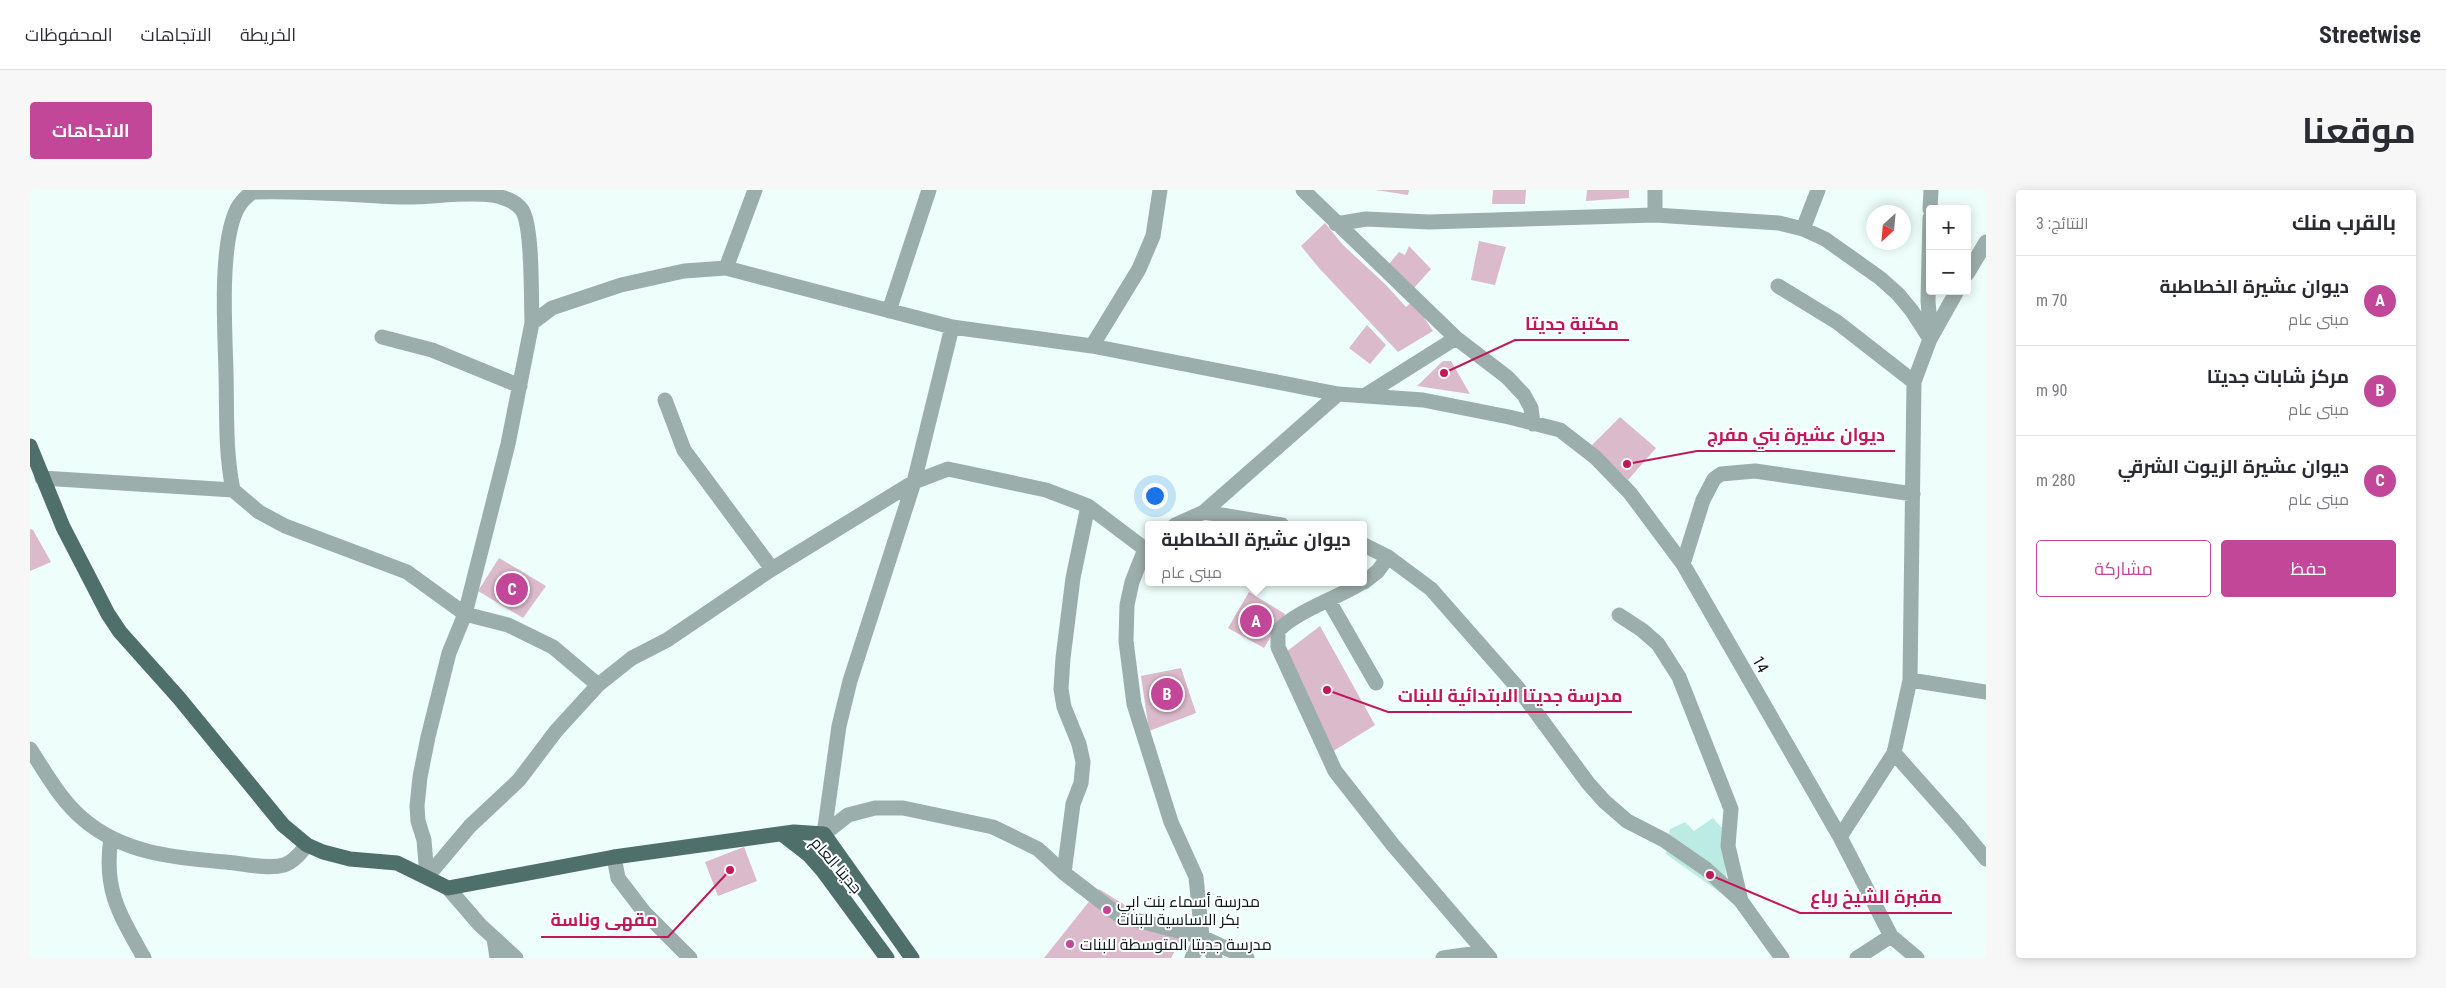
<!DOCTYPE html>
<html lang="ar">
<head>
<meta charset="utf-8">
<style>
  body { margin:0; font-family:"Roboto Condensed",Cairo,sans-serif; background:#f7f7f7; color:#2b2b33; direction:rtl }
  .controls { position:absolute; right:15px; top:15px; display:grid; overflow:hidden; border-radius:5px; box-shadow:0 2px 12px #0003 }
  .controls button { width:45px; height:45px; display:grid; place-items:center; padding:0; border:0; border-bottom:1px solid #e1e1e2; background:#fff; color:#2b2b33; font:25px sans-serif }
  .compass { position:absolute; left:1836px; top:15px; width:45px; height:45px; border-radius:50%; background:#fff; box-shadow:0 2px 12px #0003; rotate:206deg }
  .you { position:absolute; left:1124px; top:305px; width:18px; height:18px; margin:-12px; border:4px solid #fff; border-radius:50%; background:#1a73e8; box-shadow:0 0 0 8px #1a73e833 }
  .badge { display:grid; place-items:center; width:32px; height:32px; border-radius:50%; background:#c24799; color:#fff; font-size:16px; font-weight:700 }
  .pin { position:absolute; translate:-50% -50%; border:2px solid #fff; box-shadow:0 1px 5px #0006 }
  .popup { position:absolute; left:1115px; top:331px; width:222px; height:65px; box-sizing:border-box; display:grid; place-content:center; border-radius:5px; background:#fff; filter:drop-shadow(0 1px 4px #0005); font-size:16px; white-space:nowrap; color:#7c7c81 }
  .popup b { font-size:19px; color:#2b2b33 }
  .popup::after { content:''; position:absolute; left:50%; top:100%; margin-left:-10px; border:10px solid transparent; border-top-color:#fff }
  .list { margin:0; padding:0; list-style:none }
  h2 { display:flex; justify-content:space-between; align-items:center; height:65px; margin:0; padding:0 20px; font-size:21px }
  h2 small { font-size:16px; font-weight:400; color:#7c7c81 }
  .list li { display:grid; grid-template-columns:32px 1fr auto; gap:15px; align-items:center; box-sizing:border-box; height:90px; padding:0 20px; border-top:1px solid #e1e1e2 }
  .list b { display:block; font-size:19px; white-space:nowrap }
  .list p { margin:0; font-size:16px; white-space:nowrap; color:#7c7c81 }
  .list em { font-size:16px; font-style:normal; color:#7c7c81 }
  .actions { display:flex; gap:10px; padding:15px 20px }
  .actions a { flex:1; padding:11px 0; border:1px solid #c24799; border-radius:5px; text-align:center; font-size:18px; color:#c24799 }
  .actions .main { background:#c24799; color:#fff }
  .map { position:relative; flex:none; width:1956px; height:768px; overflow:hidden; direction:ltr; border-radius:5px }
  header { display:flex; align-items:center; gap:30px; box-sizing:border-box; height:70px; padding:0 25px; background:#fff; border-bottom:1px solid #e1e1e2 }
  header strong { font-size:24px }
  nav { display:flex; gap:28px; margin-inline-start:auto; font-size:18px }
  .intro { display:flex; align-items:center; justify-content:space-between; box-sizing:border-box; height:120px; padding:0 30px }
  h1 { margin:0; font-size:35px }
  .button { padding:12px 22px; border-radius:5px; background:#c24799; color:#fff; font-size:18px; font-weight:700 }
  main { display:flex; gap:30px; padding:0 30px }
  aside { flex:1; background:#fff; border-radius:5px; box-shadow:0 2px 12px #0003 }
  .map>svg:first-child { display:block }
</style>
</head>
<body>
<header>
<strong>Streetwise</strong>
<nav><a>الخريطة</a><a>الاتجاهات</a><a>المحفوظات</a></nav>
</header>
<div class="intro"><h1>موقعنا</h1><a class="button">الاتجاهات</a></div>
<main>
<aside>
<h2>بالقرب منك<small>النتائج: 3</small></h2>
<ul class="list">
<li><span class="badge">A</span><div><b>ديوان عشيرة الخطاطبة</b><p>مبنى عام</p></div><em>70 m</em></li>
<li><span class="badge">B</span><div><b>مركز شابات جديتا</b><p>مبنى عام</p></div><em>90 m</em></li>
<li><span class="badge">C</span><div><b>ديوان عشيرة الزيوت الشرقي</b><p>مبنى عام</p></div><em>280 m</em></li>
</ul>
<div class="actions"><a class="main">حفظ</a><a>مشاركة</a></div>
</aside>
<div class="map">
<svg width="1956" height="768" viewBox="0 0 1956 768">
  <rect width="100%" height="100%" fill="#edfefb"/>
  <path fill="#bcebe4" d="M 1683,628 L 1692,638 L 1698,708 L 1636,664 L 1640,639 L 1655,632 L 1664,641 Z"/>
  <path fill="#dbbacc" d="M 1346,0 L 1379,0 L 1378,5 Z
    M 1463,0 L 1496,0 L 1495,14 L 1462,14 Z
    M 1557,0 L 1599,0 L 1599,8 L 1556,11 Z
    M 1295,33 L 1313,55 L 1355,94 L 1376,117 L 1383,111 L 1403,141 L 1368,162 L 1289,78 L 1271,56 Z
    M 1449,51 L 1476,57 L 1465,95 L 1441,90 Z
    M 1379,56 L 1401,79 L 1384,98 L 1359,74 L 1369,62 L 1375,65 Z
    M 1337,135 L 1356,155 L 1340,174 L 1319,158 Z
    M 1413,171 L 1421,171 L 1440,204 L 1387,196 Z
    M 1590,227 L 1626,258 L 1598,290 L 1562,255 Z
    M 0,339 L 3,340 L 21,372 L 0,381 Z
    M 469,368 L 516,396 L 493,428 L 448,401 Z
    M 1219,402 L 1255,424 L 1234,458 L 1198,438 Z
    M 1290,436 L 1345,535 L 1297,565 L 1252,465 Z
    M 1151,478 L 1166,523 L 1119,541 L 1111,486 Z
    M 714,657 L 727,691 L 688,706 L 675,672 Z
    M 1069,699 L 1151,750 L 1141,768 L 1014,768 Z"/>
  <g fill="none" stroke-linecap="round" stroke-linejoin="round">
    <path stroke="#9caeab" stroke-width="15" d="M 1273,0 L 1426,148 L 1477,187 L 1494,205 L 1501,218 L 1503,234
      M 1900,19 L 1901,0
      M 1625,25 L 1625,0
      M 1900,28 L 1898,111 L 1899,123 L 1905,138
      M 1306,34 L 1336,29 L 1399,32 L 1625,25 L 1749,33 L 1773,39 L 1795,49 L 1850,88 L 1868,104 L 1882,121 L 1900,149
      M 1773,39 L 1788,0
      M 696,78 L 725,0
      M 1937,84 L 1956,52
      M 1748,96 L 1807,132 L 1884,192
      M 859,121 L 899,0
      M 352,147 L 402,160 L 490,196
      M 1062,156 L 1109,79 L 1123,46 L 1130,0
      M 1334,206 L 1426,148
      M 635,210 L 654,260 L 742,379
      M 12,288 L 203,300 L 229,322 L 255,336 L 377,382 L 435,424 L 478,435 L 523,457 L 568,495
      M 203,300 C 195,261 197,222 196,182 C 195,140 189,56 207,19 C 211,12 216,6 223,2 C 272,0 322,5 371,7 C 401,8 431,1 462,5 C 472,7 485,10 492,20 C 503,36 501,109 502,133
      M 1174,322 L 1252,335
      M 1145,335 L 1174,322 L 1308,204
      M 1334,355 L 1358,367 L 1401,399 L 1488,498 L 1558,593 L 1574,611 L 1597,631 L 1634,650 L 1676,679 L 1711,711 L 1752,768
      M 1118,357 L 1115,359 L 1102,392 L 1097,415 L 1096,451 L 1104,514 L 1141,632 L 1166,687 L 1172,747 L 1185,768
      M 1653,374 L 1673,310 L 1684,289 L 1691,284 L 1725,281 L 1883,304
      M 1333,392 C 1310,407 1264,422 1248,441 L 1248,457 L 1305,581 L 1363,655 L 1460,768
      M 1334,392 L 1348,381 L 1358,367
      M 1299,411 L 1346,493
      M 1589,425 L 1612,440 L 1628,454 L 1649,487 L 1701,619 L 1698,656 L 1711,711
      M 1880,490 L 1956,502
      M 0,559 C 16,583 31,611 53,629 C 96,666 152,668 205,673 C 220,675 240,679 254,675 C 264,672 271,662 277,655
      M 1864,563 L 1928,635 L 1956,669
      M 794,644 L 809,536 L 820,491 L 884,292 L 922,137
      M 794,644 L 818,625 L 845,618 L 873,618 L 963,637 L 1008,659 L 1034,683 L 1090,726 L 1172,747 L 1217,768
      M 1810,647 L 1864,563 L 1880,490 L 1884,192 L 1900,149 L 1927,101
      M 81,648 C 73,700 90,725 114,768
      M 584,667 L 588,688 L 614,722 L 660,768
      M 1034,683 L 1043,614 L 1051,593 L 1053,572 L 1049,554 L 1034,517 L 1031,499 L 1033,468 L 1043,388 L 1058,316
      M 397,687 L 394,650 L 388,631 L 387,616 L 390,587 L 398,547 L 419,463 L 435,424 L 478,254 L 502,133 L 522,118 L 591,95 L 654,81 L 696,78 L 922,137 L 1062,156 L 1308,204 L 1393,210 L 1479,227 L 1530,240 L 1565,267 L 1600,303 L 1653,374 L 1810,647 L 1861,746 L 1887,768
      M 397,687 L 440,636 L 489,590 L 526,541 L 568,495 L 602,468 L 637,450 L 742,379 L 884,292 L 918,279 L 1016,300 L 1058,316 L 1115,359
      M 418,698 L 450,735 L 486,768
      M 464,748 L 467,768
      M 1162,768 L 1172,747
      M 1413,768 L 1455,762
      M 1827,768 L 1861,746"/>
    <path stroke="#4e6f6a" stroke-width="15" d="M 0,256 L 33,337 L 78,424 L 90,442 L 149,508 L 253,635 L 277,655 L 293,662 L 320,669 L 367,673 L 418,698 L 584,667 L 764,642 L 794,644 L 882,768
      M 752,644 L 779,665 L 793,681 L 857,768"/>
  </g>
  <g fill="#c24799" stroke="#fff" stroke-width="2">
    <circle cx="1077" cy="720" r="5"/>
    <circle cx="1040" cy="754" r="5"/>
  </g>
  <g text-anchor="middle" stroke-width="4" stroke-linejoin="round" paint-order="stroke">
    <g font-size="16" fill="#081917" stroke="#fff">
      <text transform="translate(1731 474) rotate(61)" y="6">14</text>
      <text transform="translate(807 675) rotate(49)" y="6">جديتا العام</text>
    </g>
    <g font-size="16" fill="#081917" stroke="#fff" text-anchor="start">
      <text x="1087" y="717">مدرسة أسماء بنت ابي<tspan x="1087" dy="18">بكر الاساسية للبنات</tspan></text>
      <text x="1050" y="760">مدرسة جديتا المتوسطة للبنات</text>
    </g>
  </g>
  <path fill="none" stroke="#c2185b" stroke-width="2" d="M1414 183L1485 150H1599M1597 274L1667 261H1865M1297 500L1358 522H1602M1680 685L1770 723H1922M700 680L638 747H511"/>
  <g fill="#c2185b" stroke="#fff" stroke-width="2">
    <circle cx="1414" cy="183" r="5"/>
    <circle cx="1597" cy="274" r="5"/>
    <circle cx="1297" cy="500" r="5"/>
    <circle cx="1680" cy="685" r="5"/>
    <circle cx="700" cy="680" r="5"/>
  </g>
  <g font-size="18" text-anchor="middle" font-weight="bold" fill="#c2185b" stroke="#fff" stroke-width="4" stroke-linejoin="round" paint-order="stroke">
    <text x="1542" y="140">مكتبة جديتا</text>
    <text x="1766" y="251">ديوان عشيرة بني مفرج</text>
    <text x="1480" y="512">مدرسة جديتا الابتدائية للبنات</text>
    <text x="1846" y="713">مقبرة الشيخ رباع</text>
    <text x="574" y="736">مقهى وناسة</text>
  </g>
</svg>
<div class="controls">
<button>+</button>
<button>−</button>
</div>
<svg class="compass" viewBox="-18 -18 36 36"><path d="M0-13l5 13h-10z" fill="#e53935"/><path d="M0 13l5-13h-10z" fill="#7c7c81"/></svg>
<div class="you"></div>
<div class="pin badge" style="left:1226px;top:431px">A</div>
<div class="popup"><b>ديوان عشيرة الخطاطبة</b>مبنى عام</div>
<div class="pin badge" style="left:1137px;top:504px">B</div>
<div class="pin badge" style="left:482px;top:399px">C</div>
</div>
</main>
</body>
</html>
